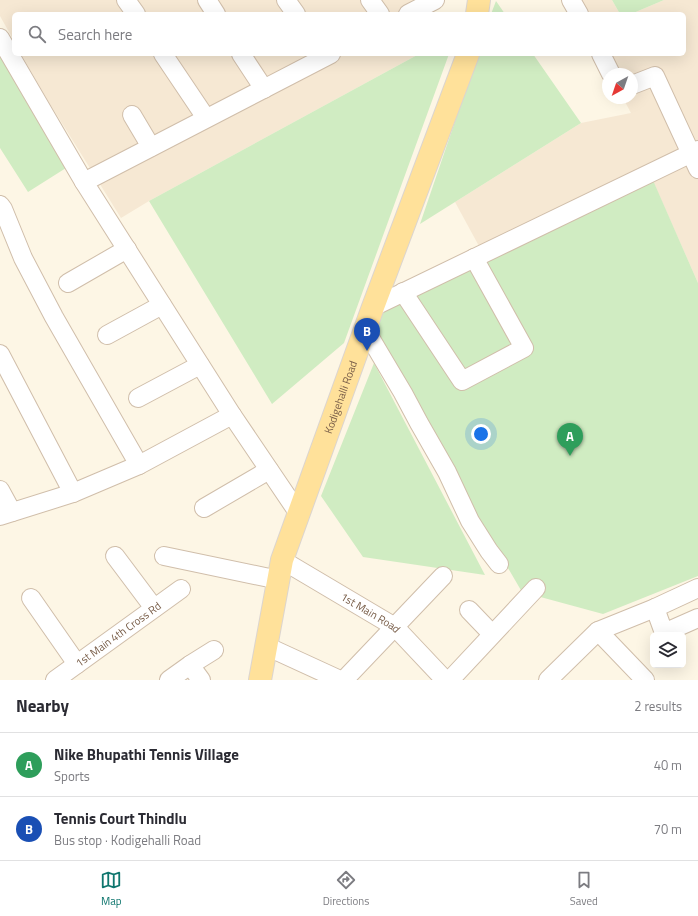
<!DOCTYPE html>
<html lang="en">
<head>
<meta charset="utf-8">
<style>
  body { margin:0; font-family:"Titillium Web",sans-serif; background:#f2f2f3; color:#2b2b33 }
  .controls { position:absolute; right:12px; bottom:12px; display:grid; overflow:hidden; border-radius:6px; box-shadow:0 4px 16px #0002 }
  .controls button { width:36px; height:36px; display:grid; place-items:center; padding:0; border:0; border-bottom:1px solid #e1e1e2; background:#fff; color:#2b2b33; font:20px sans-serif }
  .compass { position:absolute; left:602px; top:68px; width:36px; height:36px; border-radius:50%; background:#fff; box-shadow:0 4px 16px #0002; rotate:220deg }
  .you { position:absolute; left:481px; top:434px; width:14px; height:14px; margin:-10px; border:3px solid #fff; border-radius:50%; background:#1a73e8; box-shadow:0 0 0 6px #1a73e833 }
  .badge { display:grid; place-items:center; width:26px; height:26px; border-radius:50%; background:#0f766e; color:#fff; font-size:13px; font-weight:700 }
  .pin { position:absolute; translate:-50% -33px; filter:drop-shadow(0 1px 2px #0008) }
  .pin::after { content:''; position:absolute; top:21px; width:14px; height:12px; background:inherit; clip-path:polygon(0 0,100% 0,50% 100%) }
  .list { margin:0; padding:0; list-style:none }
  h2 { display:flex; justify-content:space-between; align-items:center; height:52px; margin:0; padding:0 16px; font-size:17px }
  h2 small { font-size:13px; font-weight:400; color:#7c7c81 }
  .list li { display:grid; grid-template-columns:26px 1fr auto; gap:12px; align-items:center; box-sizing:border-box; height:64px; padding:0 16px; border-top:1px solid #e1e1e2 }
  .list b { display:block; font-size:15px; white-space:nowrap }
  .list p { margin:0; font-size:13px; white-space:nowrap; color:#7c7c81 }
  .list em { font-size:13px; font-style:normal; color:#7c7c81 }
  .icon { flex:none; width:22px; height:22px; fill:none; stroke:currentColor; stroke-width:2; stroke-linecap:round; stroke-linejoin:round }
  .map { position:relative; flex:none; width:698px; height:680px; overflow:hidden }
  .search { position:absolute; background:#fff; box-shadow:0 4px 16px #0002; left:12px; right:12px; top:12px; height:44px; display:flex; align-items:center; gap:10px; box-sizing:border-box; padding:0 14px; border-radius:6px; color:#7c7c81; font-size:15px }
  .sheet { height:180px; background:#fff }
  nav { display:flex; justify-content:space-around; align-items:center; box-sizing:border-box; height:56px; border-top:1px solid #e1e1e2; background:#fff; font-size:11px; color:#7c7c81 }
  nav a { display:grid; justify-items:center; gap:2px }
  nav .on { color:#0f766e }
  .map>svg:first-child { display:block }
</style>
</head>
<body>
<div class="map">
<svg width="698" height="680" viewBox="0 0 698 680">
  <rect width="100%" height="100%" fill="#fdf6e5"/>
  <path fill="#f6e8d3" d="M 0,0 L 421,0 L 413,14 L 14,14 L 14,41 L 0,16 Z
    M 573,0 L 612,0 L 620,14 L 581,14 Z
    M 664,0 L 698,0 L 698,283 L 652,179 L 486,259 L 455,202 L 581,123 L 631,113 L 623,98 L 632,98 L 632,74 L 611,74 L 601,54 L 684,54 L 684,14 L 631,14 Z
    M 21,54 L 419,54 L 149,201 L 121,218 L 50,104 Z"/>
  <path fill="#d0ecc2" d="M 612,0 L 664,0 L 631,14 L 620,14 Z
    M 496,1 L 505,14 L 491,14 Z
    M 419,54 L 449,54 L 344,343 L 272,404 L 149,201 Z
    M 478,54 L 533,54 L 581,123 L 420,224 Z
    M 0,56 L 66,168 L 28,192 L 0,148 Z
    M 652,178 L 698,283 L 698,576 L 603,614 L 522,592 L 372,335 L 382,309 Z
    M 374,363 L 485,575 L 363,557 L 321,496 Z"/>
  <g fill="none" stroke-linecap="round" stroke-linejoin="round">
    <g stroke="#d0beaa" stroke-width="20">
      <g id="minor">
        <path d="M 126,0 L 136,14"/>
        <path d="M 207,0 L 216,14"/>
        <path d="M 286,0 L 296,14"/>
        <path d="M 370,0 L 380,14"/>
        <path d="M 571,0 L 579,14"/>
        <path d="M 408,14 L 435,0"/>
        <path d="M 0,38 L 84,182 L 232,415 L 299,514"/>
        <path d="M 163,54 L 206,118"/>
        <path d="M 241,54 L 264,89"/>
        <path d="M 601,54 L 611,74"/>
        <path d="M 632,85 L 655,76 L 698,169"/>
        <path d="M 132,115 L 151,147"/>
        <path d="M 84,182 L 331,54"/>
        <path d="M 0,205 L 3,209 L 23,258 L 54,317 L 139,465"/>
        <path d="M 68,283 L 127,249"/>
        <path d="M 403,292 L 462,381 L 524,348 L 474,258"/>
        <path d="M 373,307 L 698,150"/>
        <path d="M 365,329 L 403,393 L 419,423 L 447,472 L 470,521 L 489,551 L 499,564"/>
        <path d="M 107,335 L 162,305"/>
        <path d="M 0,354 L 73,493"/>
        <path d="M 138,398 L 200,365"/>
        <path d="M 0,490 L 12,512"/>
        <path d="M 204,508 L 269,470"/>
        <path d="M 0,516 L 73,493 L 139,465 L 232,415"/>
        <path d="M 115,556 L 154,608"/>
        <path d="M 164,556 L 279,580"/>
        <path id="s1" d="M 282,560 L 395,627 L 445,680"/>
        <path d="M 31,598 L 77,664"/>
        <path d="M 655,608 L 664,633 L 698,618"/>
        <path d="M 469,610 L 492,634"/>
        <path d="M 598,631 L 645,680"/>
        <path d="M 266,646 L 340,680"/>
        <path d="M 190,665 L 201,680"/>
        <path id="s2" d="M 55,680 L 181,589"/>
        <path d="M 169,680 L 190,665 L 214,650"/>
        <path d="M 344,680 L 443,576"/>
        <path d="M 450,680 L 536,588"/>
        <path d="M 548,680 L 598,631 L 655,608 L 698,588"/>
      </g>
    </g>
    <g stroke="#dcd5cf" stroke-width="24">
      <g id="major">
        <path d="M 477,14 L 479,0"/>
        <path id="s3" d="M 260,680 L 282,560 L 373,307 L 468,54"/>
      </g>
    </g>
    <use href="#minor" stroke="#fff" stroke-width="18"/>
    <use href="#major" stroke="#ffe19a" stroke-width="22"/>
  </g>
  <g text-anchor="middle" stroke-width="3" stroke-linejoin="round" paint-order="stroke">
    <g font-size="11" fill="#785d48" stroke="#fff9ec">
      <text dy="4" stroke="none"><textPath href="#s3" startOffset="295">Kodigehalli Road</textPath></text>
      <text dy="4" stroke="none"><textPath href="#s1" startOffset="103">1st Main Road</textPath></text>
      <text dy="4" stroke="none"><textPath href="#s2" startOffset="78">1st Main 4th Cross Rd</textPath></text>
    </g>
  </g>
</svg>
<div class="controls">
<button><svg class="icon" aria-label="layers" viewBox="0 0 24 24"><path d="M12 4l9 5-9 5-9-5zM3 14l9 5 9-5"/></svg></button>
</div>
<svg class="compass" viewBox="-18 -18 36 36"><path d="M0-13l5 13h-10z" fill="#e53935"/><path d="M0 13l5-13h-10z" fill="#7c7c81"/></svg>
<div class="you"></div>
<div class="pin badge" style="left:570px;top:456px;background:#2e9e5b">A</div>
<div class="pin badge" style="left:367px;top:351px;background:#1a4fb4">B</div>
<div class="search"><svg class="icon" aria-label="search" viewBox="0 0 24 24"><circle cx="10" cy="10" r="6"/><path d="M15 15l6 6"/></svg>Search here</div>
</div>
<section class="sheet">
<h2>Nearby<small>2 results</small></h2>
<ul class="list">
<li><span class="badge" style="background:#2e9e5b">A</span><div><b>Nike Bhupathi Tennis Village</b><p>Sports</p></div><em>40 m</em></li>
<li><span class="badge" style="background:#1a4fb4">B</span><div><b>Tennis Court Thindlu</b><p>Bus stop · Kodigehalli Road</p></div><em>70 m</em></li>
</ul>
</section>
<nav>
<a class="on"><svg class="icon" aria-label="map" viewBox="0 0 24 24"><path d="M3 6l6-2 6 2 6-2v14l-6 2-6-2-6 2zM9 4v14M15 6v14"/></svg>Map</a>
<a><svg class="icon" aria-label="directions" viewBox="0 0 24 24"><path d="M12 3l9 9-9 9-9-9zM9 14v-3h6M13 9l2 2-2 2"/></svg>Directions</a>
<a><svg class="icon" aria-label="saved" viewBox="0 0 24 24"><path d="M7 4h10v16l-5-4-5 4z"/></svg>Saved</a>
</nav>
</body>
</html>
